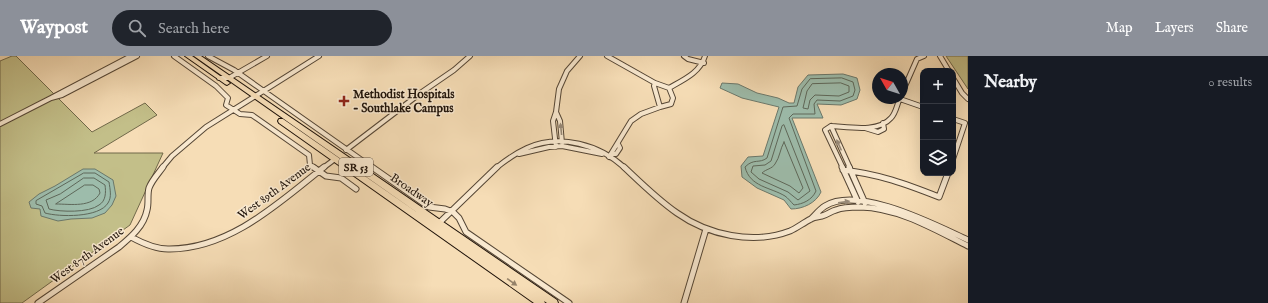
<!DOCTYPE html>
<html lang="en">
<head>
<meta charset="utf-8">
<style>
  body { margin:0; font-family:"IM FELL English",serif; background:#20242c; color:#f1f3f6 }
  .controls { position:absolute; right:12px; top:12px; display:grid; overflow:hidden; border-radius:8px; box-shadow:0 4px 16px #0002 }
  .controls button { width:36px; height:36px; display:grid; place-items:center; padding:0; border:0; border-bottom:1px solid #363941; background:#171b24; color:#f1f3f6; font:20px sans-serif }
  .compass { position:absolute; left:872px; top:12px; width:36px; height:36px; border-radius:50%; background:#171b24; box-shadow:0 4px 16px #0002; rotate:309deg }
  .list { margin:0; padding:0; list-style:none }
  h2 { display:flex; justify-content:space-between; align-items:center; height:52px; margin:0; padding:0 16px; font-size:17px }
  h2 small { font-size:13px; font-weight:400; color:#9ea1a6 }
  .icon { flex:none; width:22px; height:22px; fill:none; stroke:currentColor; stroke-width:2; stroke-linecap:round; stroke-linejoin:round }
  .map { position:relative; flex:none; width:968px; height:247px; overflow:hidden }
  header { display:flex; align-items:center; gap:24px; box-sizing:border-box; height:56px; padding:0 20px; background:#8c9099; color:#fff }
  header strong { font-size:19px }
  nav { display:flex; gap:22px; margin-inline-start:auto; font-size:14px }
  .search { width:280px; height:36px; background:#20242c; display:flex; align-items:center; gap:10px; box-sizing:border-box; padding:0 14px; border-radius:22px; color:#9ea1a6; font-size:15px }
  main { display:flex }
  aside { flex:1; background:#171b24 }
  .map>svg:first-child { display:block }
</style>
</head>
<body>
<header>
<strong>Waypost</strong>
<div class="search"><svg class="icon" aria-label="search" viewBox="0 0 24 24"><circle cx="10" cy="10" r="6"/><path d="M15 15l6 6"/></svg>Search here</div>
<nav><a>Map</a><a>Layers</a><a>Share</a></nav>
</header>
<main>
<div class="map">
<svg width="968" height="247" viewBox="0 0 968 247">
  <rect width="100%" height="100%" fill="#f6ddb6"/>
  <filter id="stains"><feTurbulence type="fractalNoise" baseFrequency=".005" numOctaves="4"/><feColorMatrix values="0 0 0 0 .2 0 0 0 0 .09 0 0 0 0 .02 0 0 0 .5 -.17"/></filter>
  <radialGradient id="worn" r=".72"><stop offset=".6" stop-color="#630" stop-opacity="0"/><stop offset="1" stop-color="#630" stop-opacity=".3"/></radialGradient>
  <path fill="#c3bf89" stroke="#71694a" d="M 12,0 L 16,0 L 92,76 L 145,47 L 157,59 L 94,97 L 163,97 L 130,169 L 22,247 L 0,247 L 0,5 Z
    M 946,0 L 968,0 L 968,33 Z"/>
  <path fill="#9dbcab" stroke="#6b786b" d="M 843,18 L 857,22 L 860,34 L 857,43 L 841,49 L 817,48 L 823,62 L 792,62 L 821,136 C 816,147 803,153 791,153 L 784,144 L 757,132 L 742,121 L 741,110 L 748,101 L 763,100 L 779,51 L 742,42 L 720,32 L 722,27 L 738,28 L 757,37 L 778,42 L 789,47 L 794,47 L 798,31 L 808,19 Z
    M 83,113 L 95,113 L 113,124 L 116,140 L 112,149 L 105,157 L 92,162 L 71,163 L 58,165 L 41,160 L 40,153 L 31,152 L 29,146 L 39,138 L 55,130 Z"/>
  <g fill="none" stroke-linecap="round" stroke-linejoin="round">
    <path stroke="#5e685a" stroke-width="1" d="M 842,22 L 853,26 L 855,34 L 853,40 L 840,45 L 817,44 L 814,48 L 815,58 L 793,58 L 789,62 L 816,135 C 812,144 803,148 794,149 C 791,146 788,142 785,140 C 770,131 750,131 745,111 C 754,102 759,108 767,102 L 783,51 L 797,50 L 802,33 L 810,23 Z
      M 841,27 L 849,30 L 849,36 L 839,40 L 815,39 L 810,44 L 808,53 L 803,52 L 807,35 L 812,28 Z
      M 784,69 L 810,135 L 798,144 L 788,136 L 759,123 L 751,116 L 753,110 L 765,109 L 771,105 L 782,70 Z
      M 784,86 L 803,132 L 799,137 L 790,130 L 762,117 C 766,113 772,113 775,108 C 780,101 780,93 784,86 Z
      M 84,117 L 95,117 L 109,126 C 110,133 112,141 108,147 C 99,162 59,161 45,157 L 42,150 L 36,148 L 36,145 Z
      M 84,122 L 94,122 L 105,129 C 106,136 106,145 99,149 C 89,157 60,156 49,153 L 46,144 L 60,138 Z
      M 85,129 L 93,129 L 99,133 L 100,137 C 92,152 71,148 56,148 Z"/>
    <g stroke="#554635" stroke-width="6">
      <path id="minor-far1" d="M 131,0 L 51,42 L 62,39 L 137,0
        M 174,0 L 216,30 L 228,42 L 226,49 L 240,58 L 252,59 L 309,99 L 310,109 L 315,112
        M 208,0 L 234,14 L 373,112
        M 607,0 L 655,27
        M 684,0 L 688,3 L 704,7
        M 940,0 L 949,15
        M 219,22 L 229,22 L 267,0
        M 953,22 L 962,37 L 968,43
        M 655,27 L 669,32 L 673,42 L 671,48 L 660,51 L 654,30 Z
        M 669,32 C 683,24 700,17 705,0
        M 902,37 L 917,3 L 924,0
        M 900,43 L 923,51
        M 556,56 L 560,65 L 562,87
        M 953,63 L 965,67 L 953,103
        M 0,68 L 51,42
        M 831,70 L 825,74 L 843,112
        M 831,70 L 850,112
        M 831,70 C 849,71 878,77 891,62 C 896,57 897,48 900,42
        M 865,72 L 878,76 L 884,73 L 883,67
        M 556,91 L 553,65 L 556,56 L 559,33 L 567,15 L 580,0
        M 346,94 L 422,36 L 454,14 L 470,0
        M 519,98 L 549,91 L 562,90 L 602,98
        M 611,98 L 616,98 L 620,92 L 618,88
        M 609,101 L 631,65 L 641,58 L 660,51
        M 162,112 L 172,100 L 206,71 L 319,0
        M 323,112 L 335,103
        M 496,112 C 506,104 516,97 527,92 C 560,77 600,89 625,112"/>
    </g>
    <g stroke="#554635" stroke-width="7">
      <path id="minor" d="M 313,111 L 326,120 L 341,122 L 356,133
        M 372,111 L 429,151 L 445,153 L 453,156 L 459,162 L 466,176 L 569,247
        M 624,111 C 641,127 658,144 677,157 C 708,179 753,189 790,175 C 797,172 803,167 811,163 C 814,161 818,161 822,160 C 827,159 831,155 836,154 C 843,151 853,151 860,151 C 899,152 934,173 968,190
        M 842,111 L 858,146
        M 849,111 L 865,147
        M 843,114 C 879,118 906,128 939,141 L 948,117
        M 811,163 C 815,159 820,153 825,150 C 859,129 935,169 968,184
        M 437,169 L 497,111
        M 131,181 C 142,187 155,193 168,193 C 229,194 280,146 324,111
        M 38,247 L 119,191 C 131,181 144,170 147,154 C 149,147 147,139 149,132 C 152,124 158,118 163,111
        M 684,247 L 706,173"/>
    </g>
    <g stroke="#1f130a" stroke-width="2">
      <path id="primary" d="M 185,0 L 192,0 L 230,27 L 227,29 L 225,28 Z
        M 194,0 L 201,0 L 557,244 L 558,247 L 547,247 L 544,245 L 545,247 L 534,247 L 279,67 L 278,65 L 279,63 L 283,63 L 425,162 Z"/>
    </g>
    <use href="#minor-far1" stroke="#f9e9d0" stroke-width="4"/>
    <use href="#minor" stroke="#f9e9d0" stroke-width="5"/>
    <use href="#primary" fill="#f6ddb6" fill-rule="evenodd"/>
  </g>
  <defs><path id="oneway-solid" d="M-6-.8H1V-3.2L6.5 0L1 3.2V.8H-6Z"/></defs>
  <g fill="#978977">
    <use href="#oneway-solid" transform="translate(561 73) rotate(-96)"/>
    <use href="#oneway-solid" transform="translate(839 89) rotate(-114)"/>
    <use href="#oneway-solid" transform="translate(844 146) rotate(-8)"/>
  </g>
  <use fill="#958269" href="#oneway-solid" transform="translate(512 226) rotate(35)"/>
  <path fill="#8f2418" stroke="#f9e9d0" stroke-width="1.5" d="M342 39h4v4h4v4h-4v4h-4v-4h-4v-4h4z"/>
  <g text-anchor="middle" stroke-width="3" stroke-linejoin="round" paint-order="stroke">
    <rect fill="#f9e9d0" stroke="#605345" stroke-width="1" x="339" y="102" width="34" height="18" rx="3"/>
    <g font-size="11" font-weight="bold" fill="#1f130a">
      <text x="356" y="115">SR 53</text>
    </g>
    <g font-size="12" font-weight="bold" fill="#1f130a" stroke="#f9e9d0" text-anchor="start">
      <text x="353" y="42">Methodist Hospitals<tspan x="353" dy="14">- Southlake Campus</tspan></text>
    </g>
    <g font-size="12" fill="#1f130a" stroke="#f9e9d0">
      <text transform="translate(412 134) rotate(35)" y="4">Broadway</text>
      <text transform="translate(274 135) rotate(-36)" y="4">West 89th Avenue</text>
      <text transform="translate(87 199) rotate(-36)" y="4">West 87th Avenue</text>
    </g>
  </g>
  <rect width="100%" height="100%" filter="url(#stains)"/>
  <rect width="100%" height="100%" fill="url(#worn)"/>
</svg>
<div class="controls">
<button>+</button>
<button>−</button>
<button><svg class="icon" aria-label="layers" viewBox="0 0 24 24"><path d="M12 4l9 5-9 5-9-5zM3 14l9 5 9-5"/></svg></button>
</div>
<svg class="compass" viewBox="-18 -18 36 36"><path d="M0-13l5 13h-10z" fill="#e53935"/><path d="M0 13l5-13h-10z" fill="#9ea1a6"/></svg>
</div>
<aside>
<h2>Nearby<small>0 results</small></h2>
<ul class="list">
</ul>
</aside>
</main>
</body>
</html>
